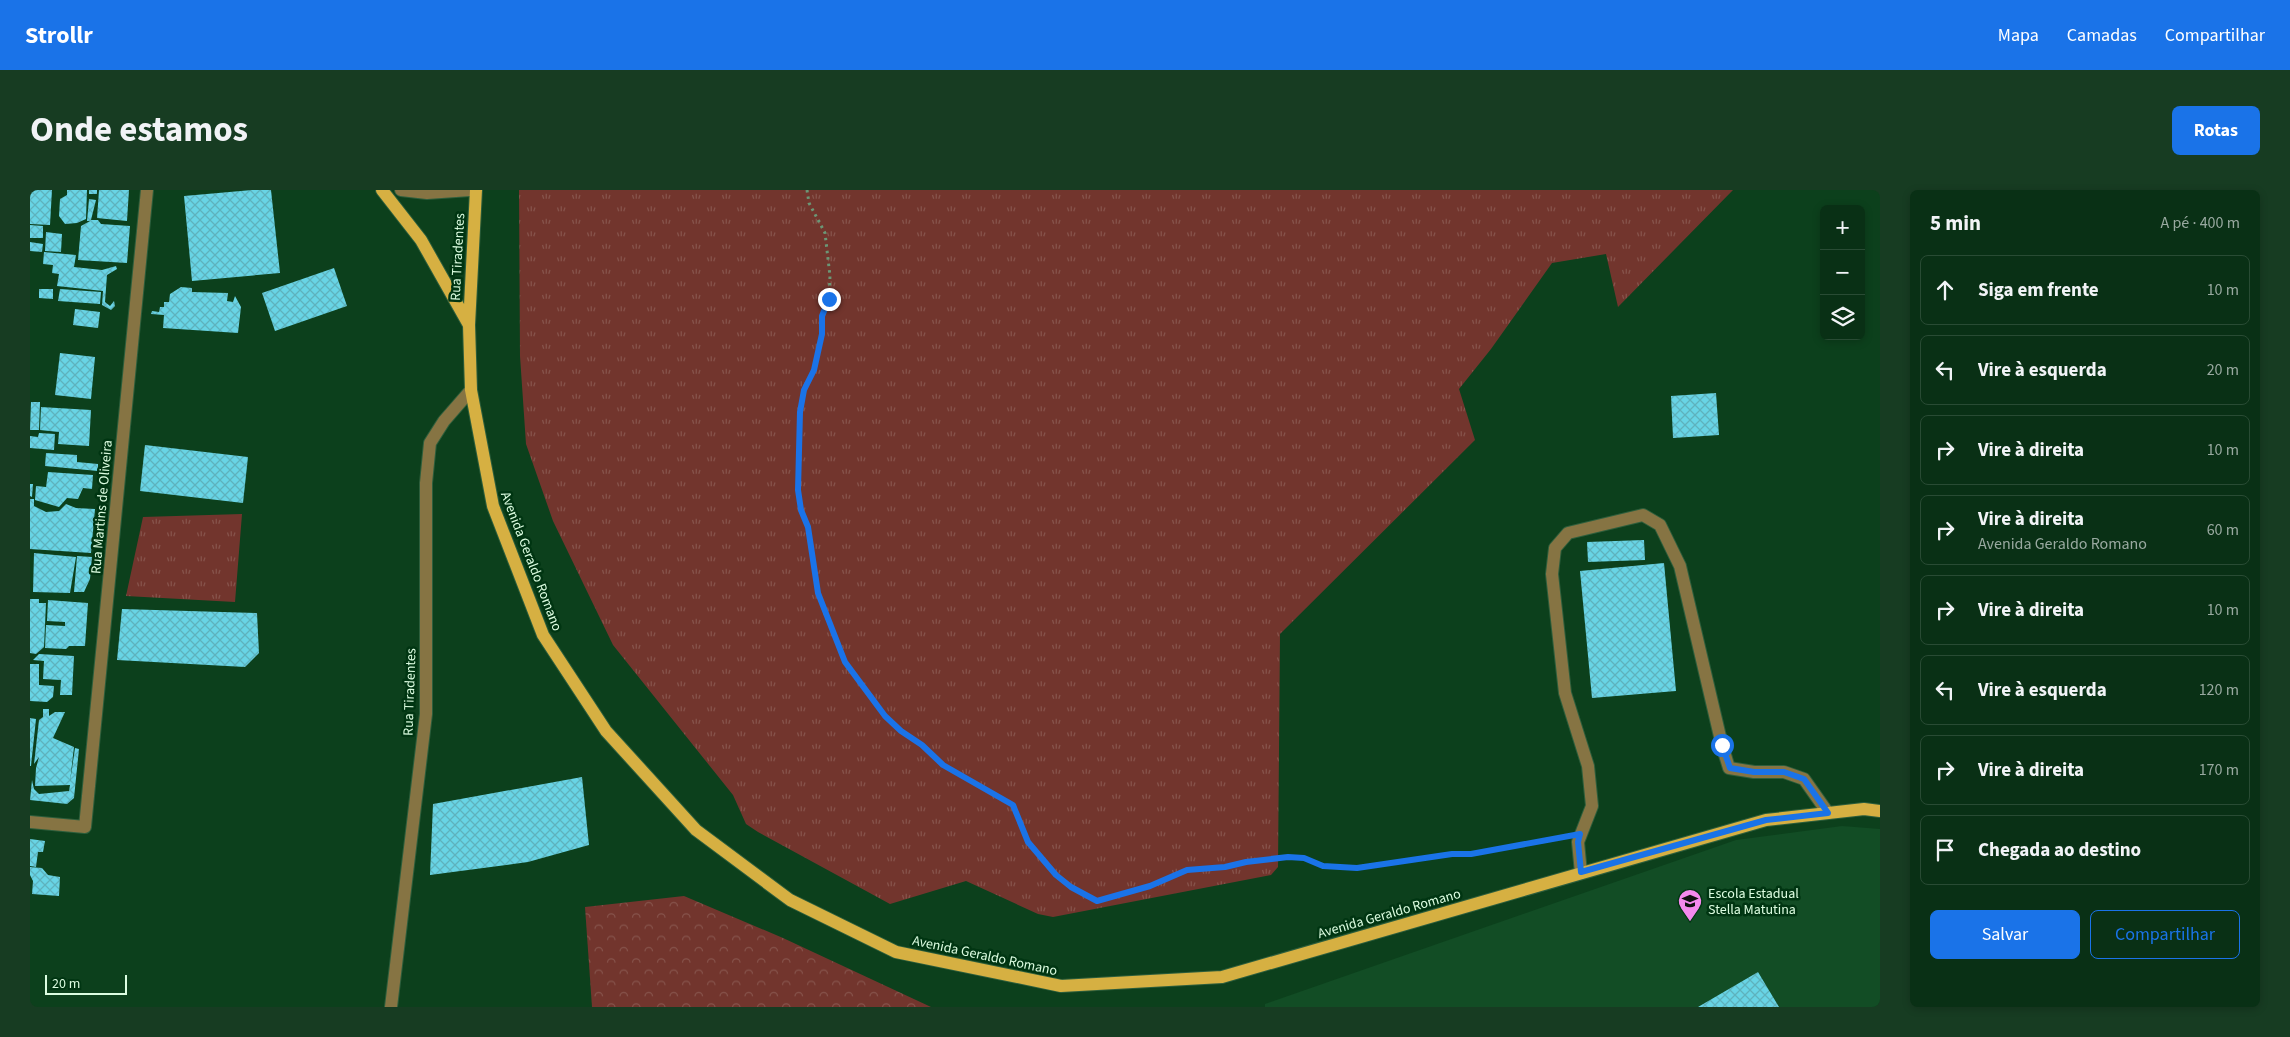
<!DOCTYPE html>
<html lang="pt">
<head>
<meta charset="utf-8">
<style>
  body { margin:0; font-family:"Source Sans 3",sans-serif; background:#173c22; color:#f1f3f6 }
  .controls { position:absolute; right:15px; top:15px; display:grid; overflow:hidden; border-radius:8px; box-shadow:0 2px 8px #0003 }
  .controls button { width:45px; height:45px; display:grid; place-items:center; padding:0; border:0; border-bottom:1px solid #294b34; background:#093015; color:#f1f3f6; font:25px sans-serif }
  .scale { position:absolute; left:15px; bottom:12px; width:82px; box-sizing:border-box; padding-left:5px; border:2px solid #dcfde1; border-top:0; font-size:14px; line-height:18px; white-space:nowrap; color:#dcfde1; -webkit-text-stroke:4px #003512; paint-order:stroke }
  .stop { position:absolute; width:15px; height:15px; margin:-11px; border:4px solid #1a73e8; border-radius:50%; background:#fff }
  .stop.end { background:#1a73e8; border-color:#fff; box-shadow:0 1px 5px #0008 }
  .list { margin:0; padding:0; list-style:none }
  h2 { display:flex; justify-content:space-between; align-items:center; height:65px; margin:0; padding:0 20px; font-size:21px }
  h2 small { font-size:16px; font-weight:400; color:#99a9a0 }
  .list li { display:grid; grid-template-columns:32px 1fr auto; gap:15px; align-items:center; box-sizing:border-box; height:70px; margin:0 10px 10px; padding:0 10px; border:1px solid #294b34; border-radius:8px }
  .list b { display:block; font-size:19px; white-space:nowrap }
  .list p { margin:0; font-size:16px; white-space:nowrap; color:#99a9a0 }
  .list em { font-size:16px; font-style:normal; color:#99a9a0 }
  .actions { display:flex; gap:10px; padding:15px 20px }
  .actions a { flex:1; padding:11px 0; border:1px solid #1a73e8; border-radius:8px; text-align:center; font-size:18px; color:#1a73e8 }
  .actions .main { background:#1a73e8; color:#fff }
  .icon { flex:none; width:28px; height:28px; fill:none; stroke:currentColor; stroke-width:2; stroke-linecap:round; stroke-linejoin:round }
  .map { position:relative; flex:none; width:1850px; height:817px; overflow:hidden; border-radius:8px }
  header { display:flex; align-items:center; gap:30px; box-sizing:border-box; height:70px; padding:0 25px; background:#1a73e8; color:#fff }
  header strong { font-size:24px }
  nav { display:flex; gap:28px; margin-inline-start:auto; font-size:18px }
  .intro { display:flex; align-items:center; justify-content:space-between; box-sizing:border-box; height:120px; padding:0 30px }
  h1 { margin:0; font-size:35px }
  .button { padding:12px 22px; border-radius:8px; background:#1a73e8; color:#fff; font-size:18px; font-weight:700 }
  main { display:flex; gap:30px; padding:0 30px }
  aside { flex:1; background:#093015; border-radius:8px; box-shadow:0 2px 8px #0003 }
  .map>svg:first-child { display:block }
</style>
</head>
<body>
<header>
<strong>Strollr</strong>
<nav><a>Mapa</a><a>Camadas</a><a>Compartilhar</a></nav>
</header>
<div class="intro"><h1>Onde estamos</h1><a class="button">Rotas</a></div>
<main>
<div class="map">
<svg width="1850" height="817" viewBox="0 0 1850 817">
  <defs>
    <pattern id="grass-tufts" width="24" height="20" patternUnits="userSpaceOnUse" patternTransform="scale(1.25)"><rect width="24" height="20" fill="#72352d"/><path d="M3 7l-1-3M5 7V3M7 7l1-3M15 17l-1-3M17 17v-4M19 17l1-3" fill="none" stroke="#86534b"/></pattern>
    <pattern id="forest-crowns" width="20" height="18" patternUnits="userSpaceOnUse" patternTransform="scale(1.25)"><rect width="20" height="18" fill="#72352d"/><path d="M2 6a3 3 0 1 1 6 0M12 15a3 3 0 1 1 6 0" fill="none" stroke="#86534b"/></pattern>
    <pattern id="building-cross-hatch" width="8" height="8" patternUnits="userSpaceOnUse" patternTransform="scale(1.25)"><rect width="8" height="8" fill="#68d4e5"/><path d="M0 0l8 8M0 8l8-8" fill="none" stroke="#5eb2bd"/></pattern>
  </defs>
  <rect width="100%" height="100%" fill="#0c401c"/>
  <path fill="#124d25" d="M 1812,636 L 1850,639 L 1850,817 L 1235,817 L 1235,814 L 1706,650 Z"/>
  <path fill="url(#grass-tufts)" d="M 489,0 L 1703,0 L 1588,117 L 1576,64 L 1522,73 L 1461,159 L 1429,199 L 1445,250 L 1250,444 L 1248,677 L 1241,685 L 1023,727 L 1008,724 L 936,691 L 860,714 L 728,642 L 716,634 L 703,605 L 583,455 L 523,331 L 496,254 L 490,166 Z
    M 212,324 L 205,412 L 96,406 L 113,327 Z"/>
  <path fill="url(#forest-crowns)" d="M 654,706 L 753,748 L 901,817 L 562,817 L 555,717 Z"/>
  <path fill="url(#building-cross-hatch)" d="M 0,0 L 22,0 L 20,35 L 0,34 Z
    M 37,0 L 57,0 L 56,29 L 47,33 L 35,34 L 29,26 L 30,9 L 37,5 Z
    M 59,0 L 67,0 L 67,4 L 59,4 Z
    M 69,0 L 99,0 L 97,31 L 67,28 Z
    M 222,0 L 241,0 L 250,83 L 162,91 L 154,6 Z
    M 59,9 L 66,10 L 61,30 L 68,30 L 71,34 L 100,36 L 97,73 L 48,70 L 51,36 L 60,31 L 57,31 Z
    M 0,35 L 13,36 L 13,48 L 0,48 Z
    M 16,42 L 32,44 L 31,62 L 15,61 Z
    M 0,52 L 13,54 L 12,62 L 0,61 Z
    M 14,62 L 46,65 L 44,77 L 72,80 L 86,76 L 87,79 L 77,85 L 75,112 L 80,116 L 84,111 L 85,116 L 81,120 L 72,115 L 73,101 L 27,96 L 29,84 L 22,83 L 23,75 L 13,74 Z
    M 304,78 L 317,116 L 245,141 L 232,103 Z
    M 151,97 L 162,98 L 162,102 L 198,103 L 197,111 L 203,112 L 205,106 L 211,117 L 208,143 L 133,138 L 134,125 L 121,124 L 122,121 L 129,122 L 130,117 L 134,117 L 134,112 L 139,112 L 140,104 Z
    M 9,99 L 23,99 L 23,109 L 9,108 Z
    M 30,99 L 71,102 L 70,114 L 28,111 Z
    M 45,119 L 70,122 L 68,138 L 43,135 Z
    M 30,163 L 65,167 L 61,209 L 25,205 Z
    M 1686,203 L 1689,245 L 1643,248 L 1641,206 Z
    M 1,212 L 10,212 L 9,240 L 0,240 Z
    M 11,217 L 61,220 L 59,256 L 28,254 L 29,242 L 10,240 Z
    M 9,243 L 25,244 L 24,260 L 0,258 L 0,246 L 8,247 Z
    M 115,255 L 218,267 L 213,313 L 110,301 Z
    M 16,263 L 47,265 L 47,272 L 68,274 L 68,281 L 15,276 Z
    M 18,282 L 63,285 L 62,299 L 53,298 L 48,309 L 37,308 L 29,317 L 5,310 L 6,296 L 16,297 Z
    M 0,294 L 3,294 L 2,307 L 0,306 Z
    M 0,309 L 4,309 L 4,316 L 16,322 L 29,321 L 36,314 L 46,318 L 65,319 L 61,363 L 0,359 Z
    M 1614,350 L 1615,370 L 1558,372 L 1557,352 Z
    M 4,363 L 46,367 L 40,403 L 3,402 Z
    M 47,366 L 62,367 L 60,389 L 54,402 L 44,402 Z
    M 1634,373 L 1646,501 L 1562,508 L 1550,381 Z
    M 0,409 L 9,409 L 9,413 L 16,413 L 14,457 L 6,464 L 0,463 Z
    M 18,410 L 58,413 L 55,456 L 39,456 L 36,459 L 15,458 L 16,435 L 35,436 L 35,432 L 17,431 Z
    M 92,419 L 227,423 L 229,463 L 215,477 L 87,470 Z
    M 9,464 L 44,466 L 42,505 L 30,505 L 31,490 L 13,489 L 14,471 L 3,470 Z
    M 0,474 L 9,474 L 9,495 L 24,496 L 23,507 L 17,512 L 0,511 Z
    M 13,519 L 19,519 L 19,526 L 25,522 L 35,522 L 23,548 L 44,557 L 40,592 L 45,558 L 49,559 L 44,608 L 37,614 L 0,610 L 2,590 L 4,599 L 9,604 L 39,601 L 40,595 L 5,596 L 6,578 L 9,567 L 4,574 L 9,530 L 13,527 Z
    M 0,528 L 6,529 L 1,576 L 0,576 Z
    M 552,587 L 559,655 L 498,672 L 400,685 L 403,614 Z
    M 0,649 L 15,651 L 13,662 L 8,662 L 6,677 L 0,676 Z
    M 0,677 L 12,678 L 18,685 L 30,687 L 29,706 L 2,704 L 3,691 L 0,685 Z
    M 1728,782 L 1749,817 L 1668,817 Z"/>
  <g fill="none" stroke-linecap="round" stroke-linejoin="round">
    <g stroke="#2d5e3c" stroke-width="14">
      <path id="lane" d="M 1551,683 L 1548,652 L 1562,616 L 1558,576 L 1535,503 L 1522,384 L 1525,358 L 1538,343 L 1613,325 L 1630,335 L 1650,376 L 1692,555 L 1699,578 L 1724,582 L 1754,582 L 1774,589 L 1798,623"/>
    </g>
    <g stroke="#2d5e3c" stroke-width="14">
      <path id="street" d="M 371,0 L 397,3 L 440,0
        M 0,632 L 55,637 L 117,0
        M 361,817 L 396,524 L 396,293 L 400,253 L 414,231 L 441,200"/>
    </g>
    <g stroke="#2d5e3c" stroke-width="14">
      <path id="primary" d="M 352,0 L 391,50 L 439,135
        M 446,0 L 439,135 L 441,200 L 463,316 L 513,445 L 576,541 L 666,640 L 760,710 L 866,762 L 1031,796 L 1192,787 L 1736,630 L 1834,619 L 1850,621"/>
    </g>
    <path stroke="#6b9776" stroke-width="3" stroke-dasharray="2.5 4" stroke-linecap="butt" d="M 777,0 L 779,13 L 795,43 L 800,86 L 799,109 L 793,126 L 793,144 L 784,180 L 774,200 L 770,222 L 768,300 L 771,320 L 778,337 L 788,403 L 795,424 L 815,472 L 855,526 L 871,541 L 892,555 L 913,575 L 983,615 L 998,651 L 1026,685 L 1053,705 L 1067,711 L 1120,696 L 1157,680 L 1195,677 L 1216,672 L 1258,667 L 1274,668 L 1293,676 L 1327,677 L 1423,664 L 1441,664 L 1528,649"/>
    <use href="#lane" stroke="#867443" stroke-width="12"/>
    <use href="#street" stroke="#867443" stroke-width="12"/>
    <use href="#primary" stroke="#d6b042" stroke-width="12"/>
  </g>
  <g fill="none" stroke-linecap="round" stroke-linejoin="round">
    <path stroke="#1a73e8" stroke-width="6" d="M 799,109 L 792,126 L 792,144 L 784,180 L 774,200 L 770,222 L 768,300 L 771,320 L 778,337 L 788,403 L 815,472 L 855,526 L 871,541 L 892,555 L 913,575 L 983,615 L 998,652 L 1026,685 L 1041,697 L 1067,711 L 1120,696 L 1157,680 L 1195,677 L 1216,672 L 1258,667 L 1274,668 L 1293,676 L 1327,678 L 1422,664 L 1441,664 L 1550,644 L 1548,652 L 1551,682 L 1736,630 L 1798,623 L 1774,589 L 1754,582 L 1724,582 L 1700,578 L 1692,555"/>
  </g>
  <defs>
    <g id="school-pin" transform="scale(1.25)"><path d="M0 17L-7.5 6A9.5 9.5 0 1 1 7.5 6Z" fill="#f589ee" stroke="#003512"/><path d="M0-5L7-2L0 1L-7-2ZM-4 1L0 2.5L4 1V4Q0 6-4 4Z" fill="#111"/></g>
  </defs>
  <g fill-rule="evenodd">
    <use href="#school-pin" x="1660" y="711"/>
  </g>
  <g text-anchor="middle" stroke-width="5" stroke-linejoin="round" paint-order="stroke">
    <g font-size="14" fill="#dcfde1" stroke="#003512">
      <text transform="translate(427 67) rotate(-87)" y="5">Rua Tiradentes</text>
      <text transform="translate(71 317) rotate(-85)" y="5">Rua Martins de Oliveira</text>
      <text transform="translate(502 371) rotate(69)" y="5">Avenida Geraldo Romano</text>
      <text transform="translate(379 502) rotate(-88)" y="5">Rua Tiradentes</text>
      <text transform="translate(1359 723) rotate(-16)" y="5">Avenida Geraldo Romano</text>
      <text transform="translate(955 765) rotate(12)" y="5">Avenida Geraldo Romano</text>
    </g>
    <g font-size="14" fill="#dcfde1" stroke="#003512" text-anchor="start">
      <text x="1678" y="708">Escola Estadual<tspan x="1678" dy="16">Stella Matutina</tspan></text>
    </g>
  </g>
</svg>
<div class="controls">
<button>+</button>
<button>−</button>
<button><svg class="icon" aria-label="layers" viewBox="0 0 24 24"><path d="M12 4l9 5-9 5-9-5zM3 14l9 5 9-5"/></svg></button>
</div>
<div class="scale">20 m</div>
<div class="stop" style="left:1692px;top:555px"></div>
<div class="stop end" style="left:799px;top:109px"></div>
</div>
<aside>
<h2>5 min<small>A pé · 400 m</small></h2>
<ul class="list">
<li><svg class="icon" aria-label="ahead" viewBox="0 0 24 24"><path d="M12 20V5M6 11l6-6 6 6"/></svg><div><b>Siga em frente</b></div><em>10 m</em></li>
<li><svg class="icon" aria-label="left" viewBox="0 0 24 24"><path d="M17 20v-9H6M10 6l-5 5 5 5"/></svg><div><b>Vire à esquerda</b></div><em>20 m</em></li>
<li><svg class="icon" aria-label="right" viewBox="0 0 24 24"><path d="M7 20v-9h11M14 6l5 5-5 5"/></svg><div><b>Vire à direita</b></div><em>10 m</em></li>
<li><svg class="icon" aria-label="right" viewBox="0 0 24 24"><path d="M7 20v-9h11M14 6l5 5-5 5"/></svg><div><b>Vire à direita</b><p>Avenida Geraldo Romano</p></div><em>60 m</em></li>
<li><svg class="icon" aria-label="right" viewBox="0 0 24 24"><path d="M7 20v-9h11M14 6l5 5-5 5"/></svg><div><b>Vire à direita</b></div><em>10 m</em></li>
<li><svg class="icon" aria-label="left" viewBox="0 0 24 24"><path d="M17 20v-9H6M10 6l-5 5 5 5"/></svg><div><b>Vire à esquerda</b></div><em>120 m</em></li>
<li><svg class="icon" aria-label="right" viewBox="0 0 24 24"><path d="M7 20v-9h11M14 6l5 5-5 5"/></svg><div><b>Vire à direita</b></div><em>170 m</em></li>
<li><svg class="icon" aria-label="arrive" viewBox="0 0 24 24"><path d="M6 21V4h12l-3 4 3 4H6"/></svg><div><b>Chegada ao destino</b></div></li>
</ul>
<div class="actions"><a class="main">Salvar</a><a>Compartilhar</a></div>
</aside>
</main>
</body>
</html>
